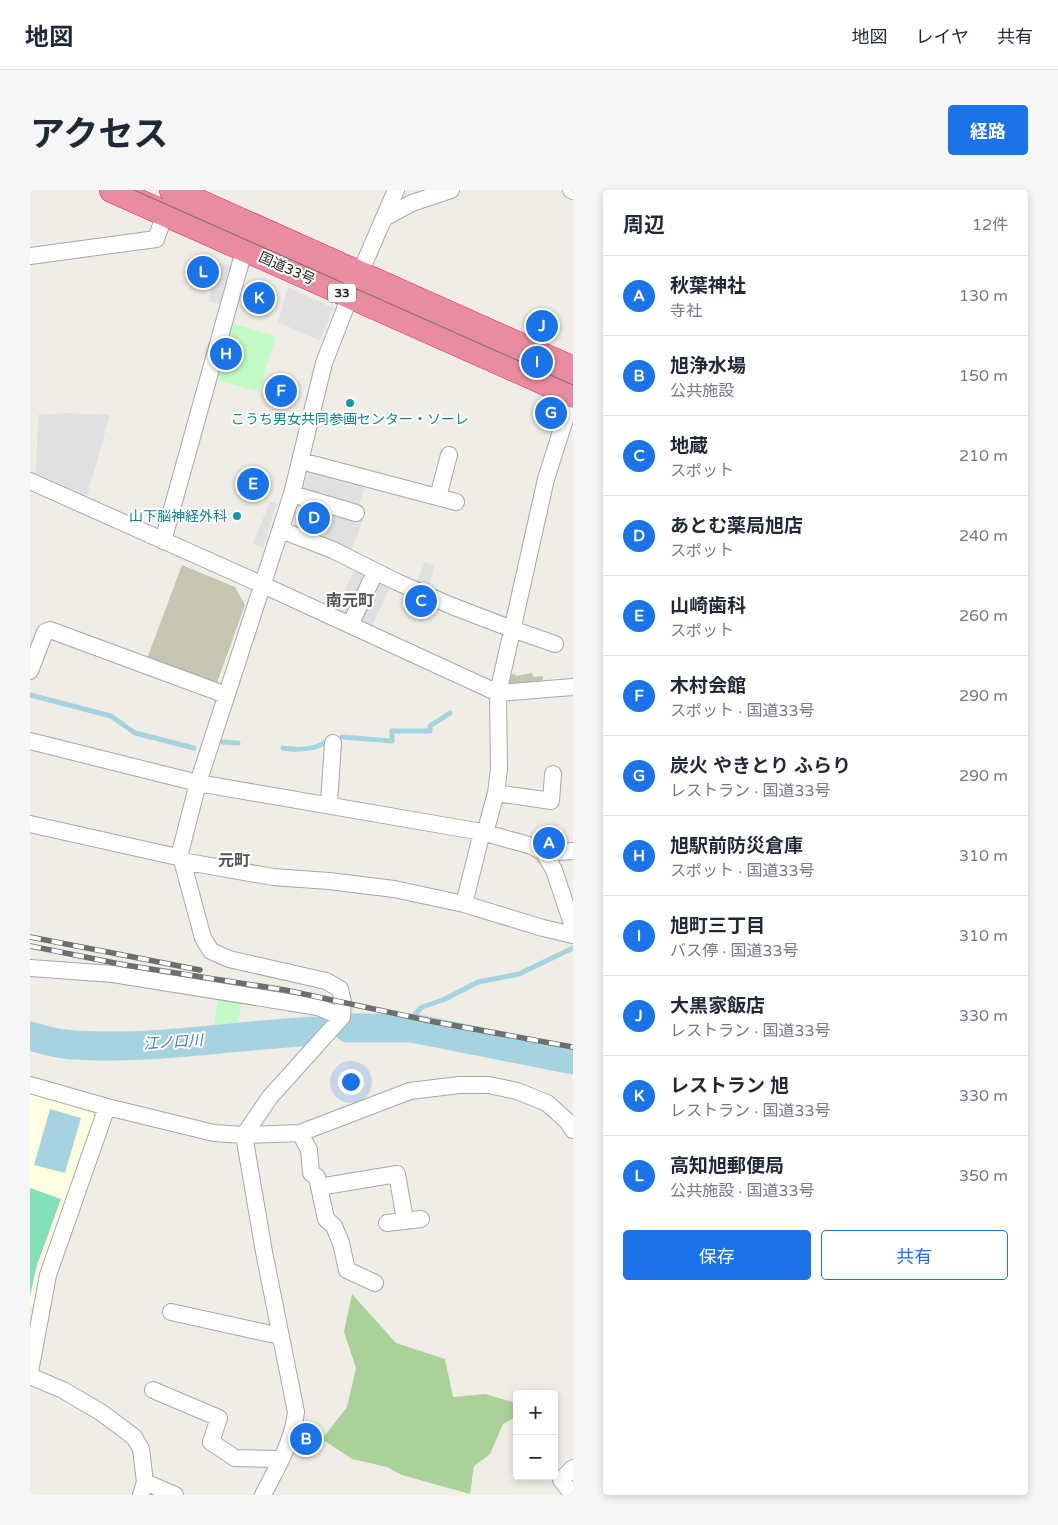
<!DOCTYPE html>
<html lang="ja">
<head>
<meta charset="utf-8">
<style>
  body { margin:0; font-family:"Varela Round","Noto Sans JP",sans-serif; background:#f6f6f7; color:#1f2937 }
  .controls { position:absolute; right:15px; bottom:15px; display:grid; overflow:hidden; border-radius:5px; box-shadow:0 2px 8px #0003 }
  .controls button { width:45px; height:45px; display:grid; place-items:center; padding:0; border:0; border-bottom:1px solid #e0e1e3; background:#fff; color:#1f2937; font:25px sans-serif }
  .you { position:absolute; left:320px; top:891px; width:18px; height:18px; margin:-12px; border:4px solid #fff; border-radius:50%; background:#1a73e8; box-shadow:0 0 0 8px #1a73e833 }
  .badge { display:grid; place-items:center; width:32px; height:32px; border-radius:50%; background:#1a73e8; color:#fff; font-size:16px; font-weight:700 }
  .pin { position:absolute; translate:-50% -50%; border:2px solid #fff; box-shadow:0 1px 5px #0006 }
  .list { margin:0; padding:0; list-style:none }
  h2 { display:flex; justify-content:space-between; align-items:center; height:65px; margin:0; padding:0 20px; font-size:21px }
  h2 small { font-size:16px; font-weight:400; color:#747a83 }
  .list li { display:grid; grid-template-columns:32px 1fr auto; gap:15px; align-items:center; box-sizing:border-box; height:80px; padding:0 20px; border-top:1px solid #e0e1e3 }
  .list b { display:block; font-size:19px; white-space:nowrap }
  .list p { margin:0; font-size:16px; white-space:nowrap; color:#747a83 }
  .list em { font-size:16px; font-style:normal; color:#747a83 }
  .actions { display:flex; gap:10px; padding:15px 20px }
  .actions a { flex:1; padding:11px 0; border:1px solid #1a73e8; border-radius:5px; text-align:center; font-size:18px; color:#1a73e8 }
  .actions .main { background:#1a73e8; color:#fff }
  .map { position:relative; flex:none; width:543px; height:1305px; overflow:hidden; border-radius:5px }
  header { display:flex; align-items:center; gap:30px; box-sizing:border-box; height:70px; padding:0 25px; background:#fff; border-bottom:1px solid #e0e1e3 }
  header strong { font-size:24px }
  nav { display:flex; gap:28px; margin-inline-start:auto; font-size:18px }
  .intro { display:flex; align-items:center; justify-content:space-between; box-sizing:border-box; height:120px; padding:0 30px }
  h1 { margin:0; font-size:35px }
  .button { padding:12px 22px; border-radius:5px; background:#1a73e8; color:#fff; font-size:18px; font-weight:700 }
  main { display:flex; gap:30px; padding:0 30px }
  aside { flex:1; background:#fff; border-radius:5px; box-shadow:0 2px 8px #0003 }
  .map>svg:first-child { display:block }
</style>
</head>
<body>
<header>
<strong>地図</strong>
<nav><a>地図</a><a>レイヤ</a><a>共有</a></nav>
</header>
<div class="intro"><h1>アクセス</h1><a class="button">経路</a></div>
<main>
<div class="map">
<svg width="543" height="1305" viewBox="0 0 543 1305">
  <rect width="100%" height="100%" fill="#f0ede6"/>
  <path fill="#fffee0" d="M 0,903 L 60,920 L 66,932 L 11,1079 L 5,1117 L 0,1116 Z"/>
  <path fill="#c5c5b1" d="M 152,375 L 205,397 L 215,415 L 185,498 L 122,474 L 118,466 Z
    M 502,483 L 503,487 L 513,486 L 513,489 L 508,494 L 479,498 L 477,485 L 485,484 L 486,486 Z"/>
  <path fill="#abd19a" d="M 322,1104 L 366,1153 L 415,1169 L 423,1207 L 456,1204 L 485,1213 L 486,1227 L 473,1234 L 460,1264 L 444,1276 L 440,1304 L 372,1285 L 357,1277 L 322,1269 L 292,1249 L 317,1217 L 326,1178 L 314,1142 Z"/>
  <path fill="#c3fbc6" d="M 197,132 L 246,146 L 229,202 L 181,188 Z
    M 188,804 L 212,809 L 207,839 L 183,845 Z"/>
  <path fill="#82e1bb" d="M 0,998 L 31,1009 L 7,1075 L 0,1106 Z"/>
  <path fill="#e0e0e0" d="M 190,73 L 201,76 L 190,115 L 178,111 Z
    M 258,97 L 303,118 L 290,151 L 248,132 Z
    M 37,223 L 80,225 L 57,306 L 6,283 L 8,225 Z
    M 280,277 L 336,293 L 327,321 L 271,304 Z
    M 240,311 L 247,313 L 233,358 L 223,354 Z
    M 305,320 L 333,330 L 321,362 L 293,351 Z
    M 395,372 L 404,375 L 399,401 L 385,395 Z
    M 326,376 L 362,393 L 342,436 L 306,419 Z"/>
  <path fill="#a5d3df" d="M 20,919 L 51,928 L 35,983 L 4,975 Z"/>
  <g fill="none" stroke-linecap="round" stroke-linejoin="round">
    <path stroke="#a5d3df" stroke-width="5" d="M 0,505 L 81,526 L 105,543 L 164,558
      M 312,547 L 362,551 L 362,541 L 400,541 L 400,536 L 420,523
      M 192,552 L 208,553
      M 253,558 C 265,560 284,560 294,553
      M 386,823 L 392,817 L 413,810 L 448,792 L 489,784 L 543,758"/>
    <path stroke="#a5d3df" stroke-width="29" d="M 318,838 L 382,838 L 543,870
      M 0,846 C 11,849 22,853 34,854 C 118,862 202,845 286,841"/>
    <g stroke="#a7a7a7" stroke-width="18">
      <path id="minor" d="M 541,0 L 543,1
        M 354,28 L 382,13 L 421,0
        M 0,66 L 126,49 L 135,24
        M 271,271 L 426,312
        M 0,291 L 233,395 L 468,503 L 543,497
        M 262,304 L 326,323
        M 408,307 L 419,265
        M 251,340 L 303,360 L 367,392 L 422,416 L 482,439 L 525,454
        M 133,351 L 217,50
        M 320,435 L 342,389
        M 0,481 L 15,442 L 20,440 L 196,505
        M 0,551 L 168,593 L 452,642 L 502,656 L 514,663 L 524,680 L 543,737
        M 466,603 L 521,611 L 523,584
        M 299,614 L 303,553
        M 0,634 L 152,668
        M 455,643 L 466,603 L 469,579 L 468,503 L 516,289 L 543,204
        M 514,663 L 543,661
        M 152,671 L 243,687 L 299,691 L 364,699 L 434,714 L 513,738 L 543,745
        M 434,714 L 452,642
        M 0,778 L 83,784 L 288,817 L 312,827
        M 0,895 L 77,917 L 184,943 L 214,945 L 270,943 L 380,901 L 429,895 L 459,895 L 487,901 L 517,913 L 537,931 L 543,940
        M 270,943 L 279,960 L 281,983 L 287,987 L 296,1029 L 304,1036 L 311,1053 L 317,1080 L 345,1093
        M 289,997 L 367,984 L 375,1030
        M 357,1033 L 391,1029
        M 141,1122 L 250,1146
        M 0,1182 L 18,1085 L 77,917
        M 0,1186 L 33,1200 L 72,1223 L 104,1247 L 111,1259 L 115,1292 L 111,1305
        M 123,1200 L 189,1228 L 181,1252 L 205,1268 L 251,1269
        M 115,1292 L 145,1305
        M 233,1305 C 246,1279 263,1252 266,1222 L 234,1062 L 214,945 L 240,907 L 312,827 L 313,812 L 310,799 L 296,791 L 199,769 L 181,761 L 173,748 L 150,663 L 168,593 L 262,304 L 294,173 L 320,106 L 366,0
        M 543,1305 L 531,1290 L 543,1278"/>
    </g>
    <g stroke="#df2266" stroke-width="26">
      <path id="highway" d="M 82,0 L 543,205
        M 142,0 L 543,179"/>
    </g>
    <use href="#minor" stroke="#fff" stroke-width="16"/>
    <use href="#highway" stroke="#e98c9f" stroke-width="25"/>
    <path stroke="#6e6e6e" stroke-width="1" d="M 104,0 L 543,195"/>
    <g stroke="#6e6e6e" stroke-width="5.5">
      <path id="rail" d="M 0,747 L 170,780
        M 0,756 L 95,775 L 255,800 L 405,832 L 543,857"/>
    </g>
    <use href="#rail" stroke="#fff" stroke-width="4" stroke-dasharray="11" stroke-linecap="butt"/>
  </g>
  <g fill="#0f9aa8" stroke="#fff" stroke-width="2">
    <circle cx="320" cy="213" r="5"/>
    <circle cx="207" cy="326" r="5"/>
  </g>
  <g text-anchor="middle" stroke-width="4" stroke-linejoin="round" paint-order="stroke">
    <rect fill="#fff" stroke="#636363" stroke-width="1" x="298" y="93.5" width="28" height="19" rx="4"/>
    <g font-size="12" font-weight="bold" fill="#202020">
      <text x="312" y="107">33</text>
    </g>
    <g font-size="14" fill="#202020" stroke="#fff">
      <text transform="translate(257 78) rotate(24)" y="5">国道33号</text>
    </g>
    <g font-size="14" fill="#0d838f" stroke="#fff">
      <text x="320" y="234">こうち男女共同参画センター・ソーレ</text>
      <text x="197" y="331" text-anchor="end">山下脳神経外科</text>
    </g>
    <g font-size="15" font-style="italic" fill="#467aaa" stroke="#fff">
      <text transform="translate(143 852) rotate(-4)" y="5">江ノ口川</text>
    </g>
    <g font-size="16" font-weight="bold" fill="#535353" stroke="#fff">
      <text x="320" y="416">南元町</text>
      <text x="204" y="676">元町</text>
    </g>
  </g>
</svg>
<div class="controls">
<button>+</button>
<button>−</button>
</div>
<div class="you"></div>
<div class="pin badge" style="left:519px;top:653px">A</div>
<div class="pin badge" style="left:276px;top:1249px">B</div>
<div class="pin badge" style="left:391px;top:411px">C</div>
<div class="pin badge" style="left:284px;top:328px">D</div>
<div class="pin badge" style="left:223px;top:294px">E</div>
<div class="pin badge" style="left:251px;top:201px">F</div>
<div class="pin badge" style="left:521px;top:223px">G</div>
<div class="pin badge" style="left:196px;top:164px">H</div>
<div class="pin badge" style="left:507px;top:172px">I</div>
<div class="pin badge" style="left:512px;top:136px">J</div>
<div class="pin badge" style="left:229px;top:108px">K</div>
<div class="pin badge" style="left:173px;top:82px">L</div>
</div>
<aside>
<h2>周辺<small>12件</small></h2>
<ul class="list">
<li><span class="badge">A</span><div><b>秋葉神社</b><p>寺社</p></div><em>130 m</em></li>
<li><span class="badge">B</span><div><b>旭浄水場</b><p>公共施設</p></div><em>150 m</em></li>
<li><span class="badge">C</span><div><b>地蔵</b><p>スポット</p></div><em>210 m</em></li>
<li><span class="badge">D</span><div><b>あとむ薬局旭店</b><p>スポット</p></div><em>240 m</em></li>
<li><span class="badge">E</span><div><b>山崎歯科</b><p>スポット</p></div><em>260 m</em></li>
<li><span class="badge">F</span><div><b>木村会館</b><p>スポット · 国道33号</p></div><em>290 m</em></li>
<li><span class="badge">G</span><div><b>炭火 やきとり ふらり</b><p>レストラン · 国道33号</p></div><em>290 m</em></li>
<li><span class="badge">H</span><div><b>旭駅前防災倉庫</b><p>スポット · 国道33号</p></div><em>310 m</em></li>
<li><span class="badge">I</span><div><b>旭町三丁目</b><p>バス停 · 国道33号</p></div><em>310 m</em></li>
<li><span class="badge">J</span><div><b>大黒家飯店</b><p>レストラン · 国道33号</p></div><em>330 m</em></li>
<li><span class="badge">K</span><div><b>レストラン 旭</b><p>レストラン · 国道33号</p></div><em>330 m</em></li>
<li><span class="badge">L</span><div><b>高知旭郵便局</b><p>公共施設 · 国道33号</p></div><em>350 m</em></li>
</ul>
<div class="actions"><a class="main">保存</a><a>共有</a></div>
</aside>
</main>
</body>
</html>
